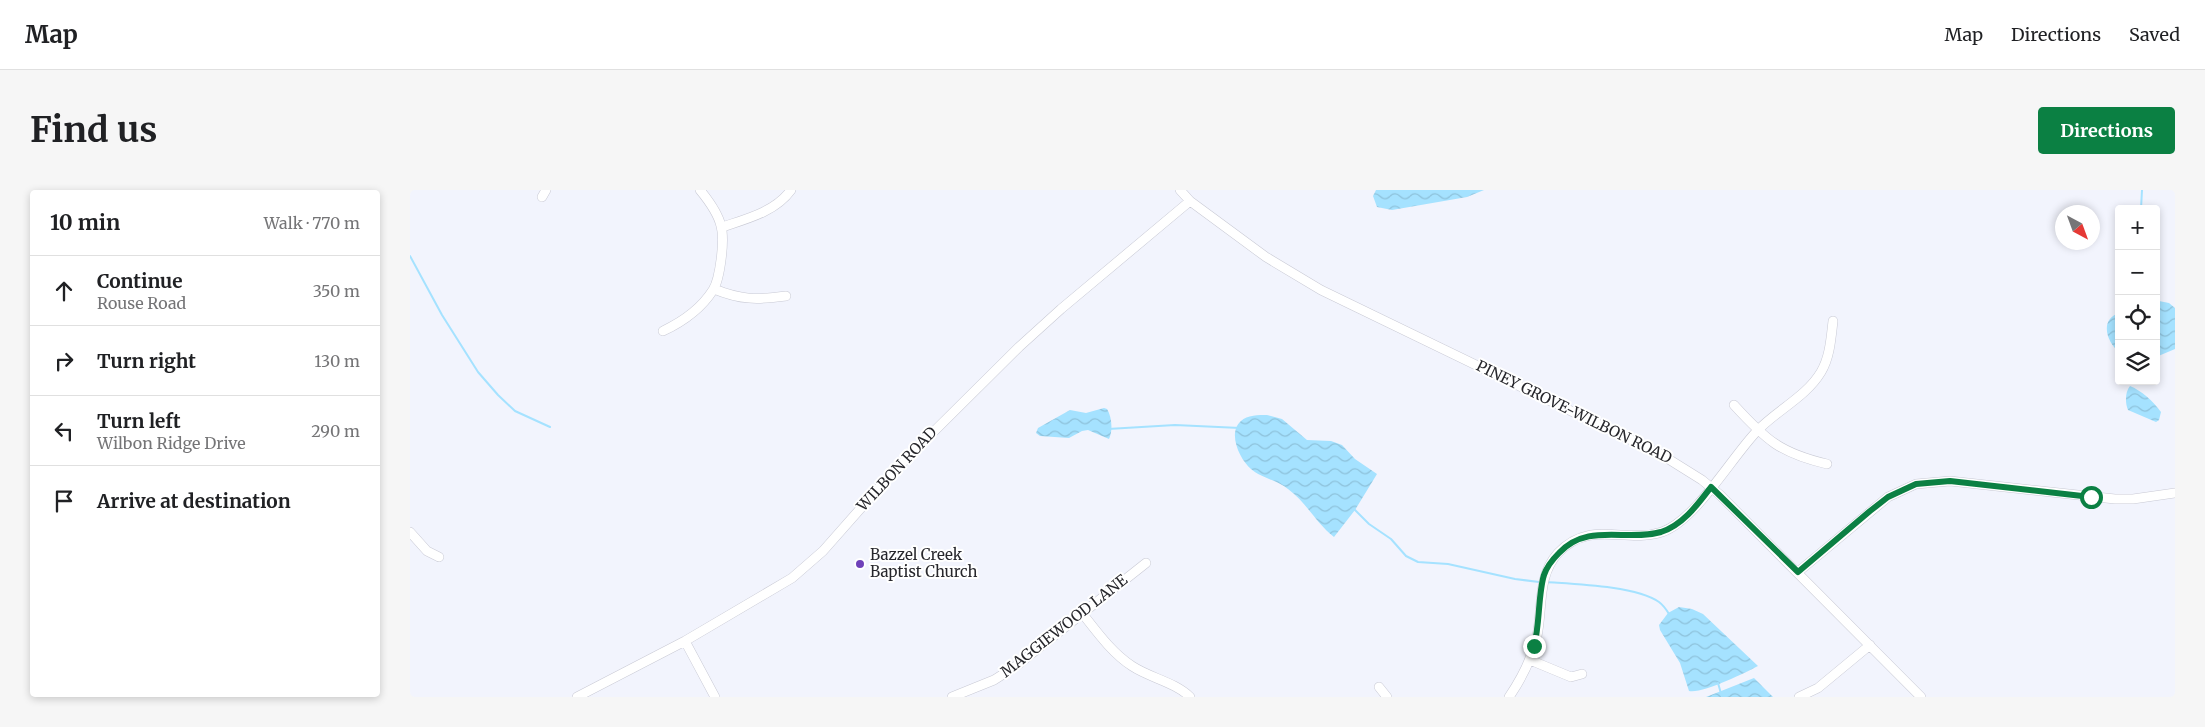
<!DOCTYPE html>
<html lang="en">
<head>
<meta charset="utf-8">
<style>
  body { margin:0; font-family:Merriweather,serif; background:#f6f6f6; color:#202124 }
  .controls { position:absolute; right:15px; top:15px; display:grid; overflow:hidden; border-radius:5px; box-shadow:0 2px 8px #0003 }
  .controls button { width:45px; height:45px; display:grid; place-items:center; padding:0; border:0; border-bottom:1px solid #e0e0e0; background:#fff; color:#202124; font:25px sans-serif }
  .compass { position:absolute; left:1645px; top:15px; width:45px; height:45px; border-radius:50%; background:#fff; box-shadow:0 2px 8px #0003; rotate:139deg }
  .stop { position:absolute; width:15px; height:15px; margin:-11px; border:4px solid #0b8043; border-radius:50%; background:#fff }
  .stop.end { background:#0b8043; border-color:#fff; box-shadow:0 1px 5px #0008 }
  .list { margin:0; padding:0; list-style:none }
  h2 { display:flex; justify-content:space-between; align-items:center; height:65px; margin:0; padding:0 20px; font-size:21px }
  h2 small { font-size:16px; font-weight:400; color:#757577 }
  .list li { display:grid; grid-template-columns:32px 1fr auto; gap:15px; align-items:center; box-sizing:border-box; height:70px; padding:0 20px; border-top:1px solid #e0e0e0 }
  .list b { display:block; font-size:19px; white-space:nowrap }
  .list p { margin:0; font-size:16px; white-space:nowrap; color:#757577 }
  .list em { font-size:16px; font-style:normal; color:#757577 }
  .icon { flex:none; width:28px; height:28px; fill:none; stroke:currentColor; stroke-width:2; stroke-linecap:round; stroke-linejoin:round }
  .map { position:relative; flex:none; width:1765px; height:507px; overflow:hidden; border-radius:5px }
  header { display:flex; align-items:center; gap:30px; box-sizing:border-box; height:70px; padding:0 25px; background:#fff; border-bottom:1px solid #e0e0e0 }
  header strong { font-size:24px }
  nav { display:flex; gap:28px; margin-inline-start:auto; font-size:18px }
  .intro { display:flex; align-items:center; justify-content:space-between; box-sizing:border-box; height:120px; padding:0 30px }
  h1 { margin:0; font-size:35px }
  .button { padding:12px 22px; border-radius:5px; background:#0b8043; color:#fff; font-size:18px; font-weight:700 }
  main { display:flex; gap:30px; padding:0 30px }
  aside { flex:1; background:#fff; border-radius:5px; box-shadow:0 2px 8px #0003 }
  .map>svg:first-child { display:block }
</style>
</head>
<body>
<header>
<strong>Map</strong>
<nav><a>Map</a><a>Directions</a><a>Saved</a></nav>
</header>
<div class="intro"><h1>Find us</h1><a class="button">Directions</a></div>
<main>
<aside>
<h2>10 min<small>Walk · 770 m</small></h2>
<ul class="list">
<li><svg class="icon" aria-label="ahead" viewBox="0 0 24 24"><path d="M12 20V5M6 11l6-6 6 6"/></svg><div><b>Continue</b><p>Rouse Road</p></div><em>350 m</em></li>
<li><svg class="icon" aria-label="right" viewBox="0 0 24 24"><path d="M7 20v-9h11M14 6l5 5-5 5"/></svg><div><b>Turn right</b></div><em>130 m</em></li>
<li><svg class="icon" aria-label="left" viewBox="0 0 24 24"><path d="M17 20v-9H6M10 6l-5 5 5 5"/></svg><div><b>Turn left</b><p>Wilbon Ridge Drive</p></div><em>290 m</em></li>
<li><svg class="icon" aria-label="arrive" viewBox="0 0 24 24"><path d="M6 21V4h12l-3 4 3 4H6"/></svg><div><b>Arrive at destination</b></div></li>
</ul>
</aside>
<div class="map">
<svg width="1765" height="507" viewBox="0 0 1765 507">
  <defs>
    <pattern id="water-waves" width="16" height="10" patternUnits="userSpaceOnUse" patternTransform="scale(1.25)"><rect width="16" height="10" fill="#a5e2ff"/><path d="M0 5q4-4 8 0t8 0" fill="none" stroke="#8ec2db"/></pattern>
  </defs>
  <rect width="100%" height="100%" fill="#f2f4fd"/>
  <path fill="url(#water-waves)" d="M 966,0 L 1074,0 L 1057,7 L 982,20 L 967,17 L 963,6 Z
    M 1749,111 L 1759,113 L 1765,118 L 1765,159 L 1746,167 L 1746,112 Z
    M 1709,123 L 1709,162 C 1697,152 1689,130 1709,123 Z
    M 1720,196 C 1732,201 1743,211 1751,222 L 1749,230 L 1746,232 L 1718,220 C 1715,213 1715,202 1720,196 Z
    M 694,218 L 697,219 C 702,227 703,241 699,249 L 678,240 L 672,241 L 659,248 L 630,246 L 626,243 L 628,238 L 660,220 L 676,223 Z
    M 857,225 L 872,229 L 897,250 L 921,251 L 932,255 L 945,269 L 967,284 L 945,320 L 924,347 C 906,333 896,312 878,299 C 867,290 851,288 841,279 C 830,270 817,243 831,231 C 837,225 849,225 857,225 Z
    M 1269,417 L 1282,419 L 1293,424 L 1348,476 C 1335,483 1292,504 1279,501 L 1270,473 L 1250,440 L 1249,435 L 1258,423 Z
    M 1344,488 L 1363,507 L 1296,507 Z"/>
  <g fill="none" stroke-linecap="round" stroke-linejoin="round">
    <path stroke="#a5e2ff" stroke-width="2" d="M 1731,19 L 1732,0
      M 0,66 L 32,125 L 68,182 L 88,205 L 105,221 L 140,237
      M 698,239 L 765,235 L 830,238
      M 944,319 L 959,334 L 981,349 L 996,366 L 1008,372 L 1038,374 L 1105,389 L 1129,392
      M 1137,392 C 1165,394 1226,396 1249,412 C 1253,415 1256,419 1259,424
      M 1308,493 L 1312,507"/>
    <g stroke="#c8c9d4" stroke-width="10">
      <path id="minor" d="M 770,0 L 780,11 L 856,67 L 911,100 L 1252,265 L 1292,290 L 1309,304 L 1511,507
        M 132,7 L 136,0
        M 312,37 C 336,29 365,22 381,0
        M 304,99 C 331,110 347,110 376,106
        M 253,141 C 272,132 291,119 303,100 C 310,89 315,50 311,36 C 308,23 299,11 290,0
        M 1324,215 C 1356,250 1370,263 1417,274
        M 0,342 L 17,361 L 29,367
        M 1388,382 L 1478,307 L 1506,294 L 1540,291 L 1705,309 L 1723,309 L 1765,303
        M 672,423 C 687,442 702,463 722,476 C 740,488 765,492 780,507
        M 275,451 L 305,507
        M 1120,470 L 1161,487 L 1172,484
        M 969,497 L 977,507
        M 167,507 L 275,451 L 382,388 L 413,361 L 481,284 L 609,157 L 651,119 L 780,11
        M 542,507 L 584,490 L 606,476 L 736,373
        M 1099,507 C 1112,488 1122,468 1127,446 C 1133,417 1127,386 1148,363 C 1180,329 1215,354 1252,342 C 1286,330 1321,268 1347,241 C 1367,220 1396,207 1411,182 C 1420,167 1421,148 1423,131
        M 1389,507 L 1408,498 L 1460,455"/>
    </g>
    <use href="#minor" stroke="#fff" stroke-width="9"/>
  </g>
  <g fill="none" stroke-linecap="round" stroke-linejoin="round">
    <path stroke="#0b8043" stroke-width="6" d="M 1124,456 C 1130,434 1128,404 1134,385 C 1137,376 1143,369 1149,363 C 1178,332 1216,352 1251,342 C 1273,335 1288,314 1301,297 L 1388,382 L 1460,321 L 1478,307 L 1506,294 L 1540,291 L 1681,307"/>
  </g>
  <circle fill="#6f41b9" stroke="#fff" stroke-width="2" cx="450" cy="374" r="5"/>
  <g text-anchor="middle" stroke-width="4" stroke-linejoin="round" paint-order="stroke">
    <g font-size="15" fill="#27272c" stroke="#fff">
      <text transform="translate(1164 222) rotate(26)" y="5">PINEY GROVE-WILBON ROAD</text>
      <text transform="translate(487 279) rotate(-47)" y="5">WILBON ROAD</text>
      <text transform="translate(654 436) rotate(-38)" y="5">MAGGIEWOOD LANE</text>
    </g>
    <g font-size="15" fill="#27272c" stroke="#fff" text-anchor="start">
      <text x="460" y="370">Bazzel Creek<tspan x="460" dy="17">Baptist Church</tspan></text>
    </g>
  </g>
</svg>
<div class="controls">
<button>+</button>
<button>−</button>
<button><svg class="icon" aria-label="locate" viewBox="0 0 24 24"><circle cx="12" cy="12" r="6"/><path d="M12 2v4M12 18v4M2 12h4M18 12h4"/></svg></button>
<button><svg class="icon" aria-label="layers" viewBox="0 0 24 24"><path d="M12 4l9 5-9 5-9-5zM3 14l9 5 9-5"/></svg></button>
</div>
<svg class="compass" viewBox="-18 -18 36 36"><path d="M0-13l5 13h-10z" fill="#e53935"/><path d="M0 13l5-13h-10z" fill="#757577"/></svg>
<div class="stop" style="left:1681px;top:307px"></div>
<div class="stop end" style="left:1124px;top:456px"></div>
</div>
</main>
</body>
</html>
